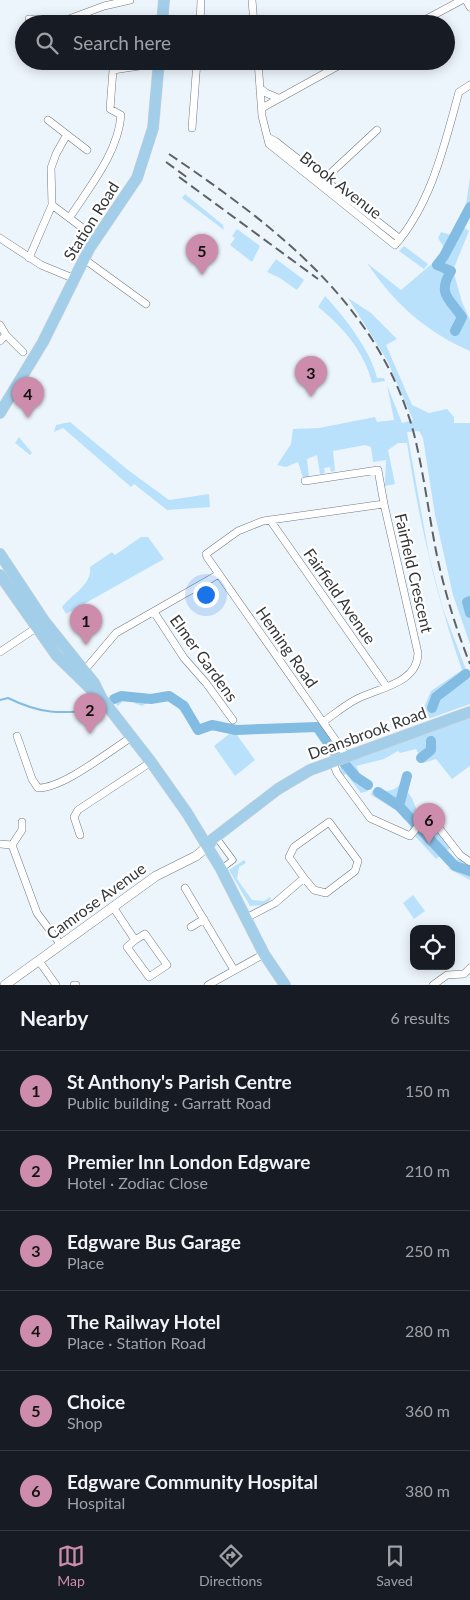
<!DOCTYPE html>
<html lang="en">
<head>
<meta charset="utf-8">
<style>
  body { margin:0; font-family:Lato,sans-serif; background:#242831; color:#f1f3f6 }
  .controls { position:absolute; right:15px; bottom:15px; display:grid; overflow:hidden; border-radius:10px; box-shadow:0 2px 12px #0003 }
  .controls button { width:45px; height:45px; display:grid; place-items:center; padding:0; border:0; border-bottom:1px solid #363941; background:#171b24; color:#f1f3f6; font:25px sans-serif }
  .you { position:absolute; left:205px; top:594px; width:18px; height:18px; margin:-12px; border:4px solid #fff; border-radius:50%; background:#1a73e8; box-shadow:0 0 0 8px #1a73e833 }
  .badge { display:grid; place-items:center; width:32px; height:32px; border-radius:50%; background:#cd8cab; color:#111; font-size:16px; font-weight:700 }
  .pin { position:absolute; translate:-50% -41px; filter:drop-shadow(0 1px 2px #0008) }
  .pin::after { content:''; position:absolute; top:26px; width:18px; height:15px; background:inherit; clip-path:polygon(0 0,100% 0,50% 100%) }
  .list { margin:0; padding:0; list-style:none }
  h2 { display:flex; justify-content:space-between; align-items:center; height:65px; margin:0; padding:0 20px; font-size:21px }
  h2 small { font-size:16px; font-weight:400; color:#9ea1a6 }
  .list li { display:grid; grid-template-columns:32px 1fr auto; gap:15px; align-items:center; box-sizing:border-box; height:80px; padding:0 20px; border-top:1px solid #363941 }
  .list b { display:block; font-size:19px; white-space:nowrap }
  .list p { margin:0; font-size:16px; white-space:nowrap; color:#9ea1a6 }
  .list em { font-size:16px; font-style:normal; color:#9ea1a6 }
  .icon { flex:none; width:28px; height:28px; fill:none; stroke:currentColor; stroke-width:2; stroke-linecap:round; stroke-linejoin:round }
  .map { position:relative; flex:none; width:470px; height:985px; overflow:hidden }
  .search { position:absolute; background:#171b24; box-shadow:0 2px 12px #0003; left:15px; right:15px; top:15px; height:55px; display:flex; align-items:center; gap:12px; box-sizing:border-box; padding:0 18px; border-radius:28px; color:#9ea1a6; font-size:19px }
  .sheet { height:545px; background:#171b24 }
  nav { display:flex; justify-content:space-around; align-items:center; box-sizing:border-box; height:70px; border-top:1px solid #363941; background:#171b24; font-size:14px; color:#9ea1a6 }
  nav a { display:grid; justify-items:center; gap:2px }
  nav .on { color:#cd8cab }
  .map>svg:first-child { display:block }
</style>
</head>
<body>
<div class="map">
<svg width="470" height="985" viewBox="0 0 470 985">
  <rect width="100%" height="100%" fill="#edf5fc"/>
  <path fill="#bae1fb" d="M 470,177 L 470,213 L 468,215 L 466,205 Z
    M 185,194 L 223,225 L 224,230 L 182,198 Z
    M 462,226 L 469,231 L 453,270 L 462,302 L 470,320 L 470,351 C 426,332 394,303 367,263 L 401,290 L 441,256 L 443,246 L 438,238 L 441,232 L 451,235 Z
    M 237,229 L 260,246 L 252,262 L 230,245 L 235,238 L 232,236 Z
    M 404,246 L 428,264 L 424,269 L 399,251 Z
    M 276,259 L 304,280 L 297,290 L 280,278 L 267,272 Z
    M 325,296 C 344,316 371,351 377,378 L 384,378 L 385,381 L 372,383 C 364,351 343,327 318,307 Z
    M 348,298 L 371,313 L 397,339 L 386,345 L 412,405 L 429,413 L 447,409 L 454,417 L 454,423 L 470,423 L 470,644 L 453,595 L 435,515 L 423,438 L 419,431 L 407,432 L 429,555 L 443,609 L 470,680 L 470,704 L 411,725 L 409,717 L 425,705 L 431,691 L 462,670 C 436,595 419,521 407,443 L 398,443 L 388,450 L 395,484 L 385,486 L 386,460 L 373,462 L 371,447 L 365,445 L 333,451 L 335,471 L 331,472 L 330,467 L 324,468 L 325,473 L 320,474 L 317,455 L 307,459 L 309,477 L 303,478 L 298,462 L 286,467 L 277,465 L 291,444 L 293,429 L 319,428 L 375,417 L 377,422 L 394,420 L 387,385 L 402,423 L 413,420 L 387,360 Z
    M 70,422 L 128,470 L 169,500 L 209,494 L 210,507 L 167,510 L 134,484 L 131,487 L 63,428 L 54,432 L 56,425 Z
    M 19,437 L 32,453 L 30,455 L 15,443 Z
    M 141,537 L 148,537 L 164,559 L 66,614 L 62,607 C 72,594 92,585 90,567 L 112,552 L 115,555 Z
    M 160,693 L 176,696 L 198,728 L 209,723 L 252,728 L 276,724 L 318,725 L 320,727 L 234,731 L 255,760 L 235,776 L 214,746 L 233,731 L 213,729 L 194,731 L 174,702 L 153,699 L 142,706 L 134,703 L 131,699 L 124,700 L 118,706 L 111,698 C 126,692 144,697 160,693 Z
    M 470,718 L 470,766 L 452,779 L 436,759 L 423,763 L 416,749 L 400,753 L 398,751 L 384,759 L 356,766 L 362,778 L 370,783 L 368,791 L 361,793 L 346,774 L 342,776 L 340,769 L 342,764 Z
    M 407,773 L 409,782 L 406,790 L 412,798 L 421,821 L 409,832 L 411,825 L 402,817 L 403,814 L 371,795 L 372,791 C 379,787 381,791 387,791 C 397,791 403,781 407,773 Z
    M 424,823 L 431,823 L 450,848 L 436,859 L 415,836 Z
    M 458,859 L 470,862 L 470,880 L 449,869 Z
    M 244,860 L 246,863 L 239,867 L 237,879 L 252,900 L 264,901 L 270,897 L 271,899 L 264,905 L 250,906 L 229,870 Z
    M 413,895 L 425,911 L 414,919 L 403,903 Z"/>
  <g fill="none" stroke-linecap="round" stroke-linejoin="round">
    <path stroke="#83bce2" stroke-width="2" d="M 0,700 L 8,698 C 45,716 62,713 101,710"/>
    <path stroke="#83bce2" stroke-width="10" d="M 455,331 L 462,317 C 449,298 437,294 451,271 L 437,265 L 444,256 L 470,207
      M 470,601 L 467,602 L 470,613
      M 114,699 L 121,696 L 151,699 L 169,696 L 184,706 L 198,730 L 212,725 L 236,730 L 317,727 L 334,752
      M 432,708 L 436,697 L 466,674
      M 421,758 L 431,750 L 431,741
      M 344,763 L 356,777 L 368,785
      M 378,792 L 399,806 L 455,866 L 470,871
      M 399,806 L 407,776"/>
    <g stroke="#727a80" stroke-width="7">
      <path id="pedestrian" d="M 216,837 L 233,860 L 221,869"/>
    </g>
    <g stroke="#727a80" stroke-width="8">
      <path id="minor" d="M 252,0 L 254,24
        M 466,0 L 470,7
        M 29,19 L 61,22 L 104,6 L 130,0
        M 200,24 L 201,0
        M 417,24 L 462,0
        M 258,61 L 262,116 L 269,144 L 395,245 C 432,202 444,146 459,92 L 470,85
        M 260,88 L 266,93 L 278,98
        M 262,108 L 347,61
        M 48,120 L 87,150
        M 192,128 L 197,61
        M 269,138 L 275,141 L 400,239
        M 320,183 L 377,130
        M 52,205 L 96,238
        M 70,217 C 90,186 118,153 121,115 L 110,109 L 113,70 L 159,63
        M 0,238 L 41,265 L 75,279
        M 29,258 L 52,205 L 51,168 L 56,154 L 66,136
        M 84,259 L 146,304
        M 0,325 L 6,335
        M 0,341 L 6,335 L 23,352
        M 305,481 L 378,470 L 384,504
        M 270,520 L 387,687
        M 154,612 L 184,658 L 206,683 L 233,720
        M 0,652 L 39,626
        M 83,672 L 116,633 L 219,574
        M 323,722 C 333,715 344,706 355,700 C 377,688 418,684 418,653 L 384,504 L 263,521 L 238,531 L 206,554 L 207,557 L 346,755
        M 17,736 L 32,779 L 38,788 C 64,788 109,751 132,737
        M 332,760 L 337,773 L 370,818 L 410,836 L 424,819 L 432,819 L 460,855 L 470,862
        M 80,835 L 74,817 L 78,810 L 151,762
        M 0,844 L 12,845
        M 12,845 L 37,913 L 61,945
        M 12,845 L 22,830 L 22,822
        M 185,888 L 234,970
        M 113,907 L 135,940 L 127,947 L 149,977 L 167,965 L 145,934 L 135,940
        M 246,918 L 275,903 L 304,878 L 289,857 L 294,847 L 329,822 L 358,861 L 355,871 L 326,893 L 314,890 L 304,878
        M 191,927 L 204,919
        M 39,961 L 56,985
        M 74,985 L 76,985
        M 208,985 L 264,954
        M 433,985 L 447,975 L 464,974 L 470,968"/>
    </g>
    <g stroke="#727a80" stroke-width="10">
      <path id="tertiary" d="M 5,985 L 156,876 L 196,856 L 208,846"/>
    </g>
    <g stroke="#d2d3d3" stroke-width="12">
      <path id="primary" d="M 162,24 L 164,0
        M 0,413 L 43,342 L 89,249 L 137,178 L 153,128 L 159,61
        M 0,554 L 45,622 L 94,683 L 102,699 L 151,762 L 187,813 L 221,869 L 264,954 L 285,985
        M 0,575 L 57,656 L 95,693
        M 208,846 L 213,839 L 278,789 L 310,770 L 470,712"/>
    </g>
    <use href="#pedestrian" stroke="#fff" stroke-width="5.5"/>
    <use href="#minor" stroke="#fff" stroke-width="7"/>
    <use href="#tertiary" stroke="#fff" stroke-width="9"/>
    <use href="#primary" stroke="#a3cee9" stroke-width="11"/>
    <path stroke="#5e6265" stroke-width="2" stroke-dasharray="10 5" stroke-linecap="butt" d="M 169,154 C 275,226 379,304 414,434 C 424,474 429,516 437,556 C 445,593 456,629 470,664
      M 166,162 L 188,178
      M 179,177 L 318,279"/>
  </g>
  <g text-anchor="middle" stroke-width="4.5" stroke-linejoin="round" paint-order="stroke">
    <g font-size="16" fill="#343739" stroke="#fff">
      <text transform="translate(341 185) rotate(38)" y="6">Brook Avenue</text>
      <text transform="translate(91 221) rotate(-58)" y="6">Station Road</text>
      <text transform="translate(414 573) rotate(77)" y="6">Fairfield Crescent</text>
      <text transform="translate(340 596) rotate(55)" y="6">Fairfield Avenue</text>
      <text transform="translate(287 647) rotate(55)" y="6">Heming Road</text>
      <text transform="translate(204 658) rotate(54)" y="6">Elmer Gardens</text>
      <text transform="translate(367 733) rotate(-20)" y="6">Deansbrook Road</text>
      <text transform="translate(96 901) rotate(-36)" y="6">Camrose Avenue</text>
    </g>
  </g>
</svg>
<div class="controls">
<button><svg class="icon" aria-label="locate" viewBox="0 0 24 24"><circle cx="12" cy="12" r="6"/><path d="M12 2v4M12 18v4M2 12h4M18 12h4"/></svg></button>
</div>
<div class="you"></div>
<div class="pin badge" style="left:86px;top:645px">1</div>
<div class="pin badge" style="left:90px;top:734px">2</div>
<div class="pin badge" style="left:311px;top:397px">3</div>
<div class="pin badge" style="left:28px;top:418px">4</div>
<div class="pin badge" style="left:202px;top:275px">5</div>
<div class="pin badge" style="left:429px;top:844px">6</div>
<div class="search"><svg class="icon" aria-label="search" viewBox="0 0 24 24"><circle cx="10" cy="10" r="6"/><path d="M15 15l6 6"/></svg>Search here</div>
</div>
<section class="sheet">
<h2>Nearby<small>6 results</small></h2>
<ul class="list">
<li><span class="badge">1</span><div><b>St Anthony's Parish Centre</b><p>Public building · Garratt Road</p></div><em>150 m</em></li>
<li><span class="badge">2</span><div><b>Premier Inn London Edgware</b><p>Hotel · Zodiac Close</p></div><em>210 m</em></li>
<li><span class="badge">3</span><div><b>Edgware Bus Garage</b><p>Place</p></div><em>250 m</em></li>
<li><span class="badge">4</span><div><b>The Railway Hotel</b><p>Place · Station Road</p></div><em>280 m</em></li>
<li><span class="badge">5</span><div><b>Choice</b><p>Shop</p></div><em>360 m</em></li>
<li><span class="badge">6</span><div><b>Edgware Community Hospital</b><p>Hospital</p></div><em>380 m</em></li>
</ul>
</section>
<nav>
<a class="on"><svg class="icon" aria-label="map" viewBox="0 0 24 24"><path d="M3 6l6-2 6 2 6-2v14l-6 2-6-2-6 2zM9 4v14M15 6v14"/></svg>Map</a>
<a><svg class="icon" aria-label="directions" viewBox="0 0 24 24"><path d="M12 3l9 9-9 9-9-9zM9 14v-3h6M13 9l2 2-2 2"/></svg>Directions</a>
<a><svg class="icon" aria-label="saved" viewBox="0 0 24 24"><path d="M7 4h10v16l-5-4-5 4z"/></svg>Saved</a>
</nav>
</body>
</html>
